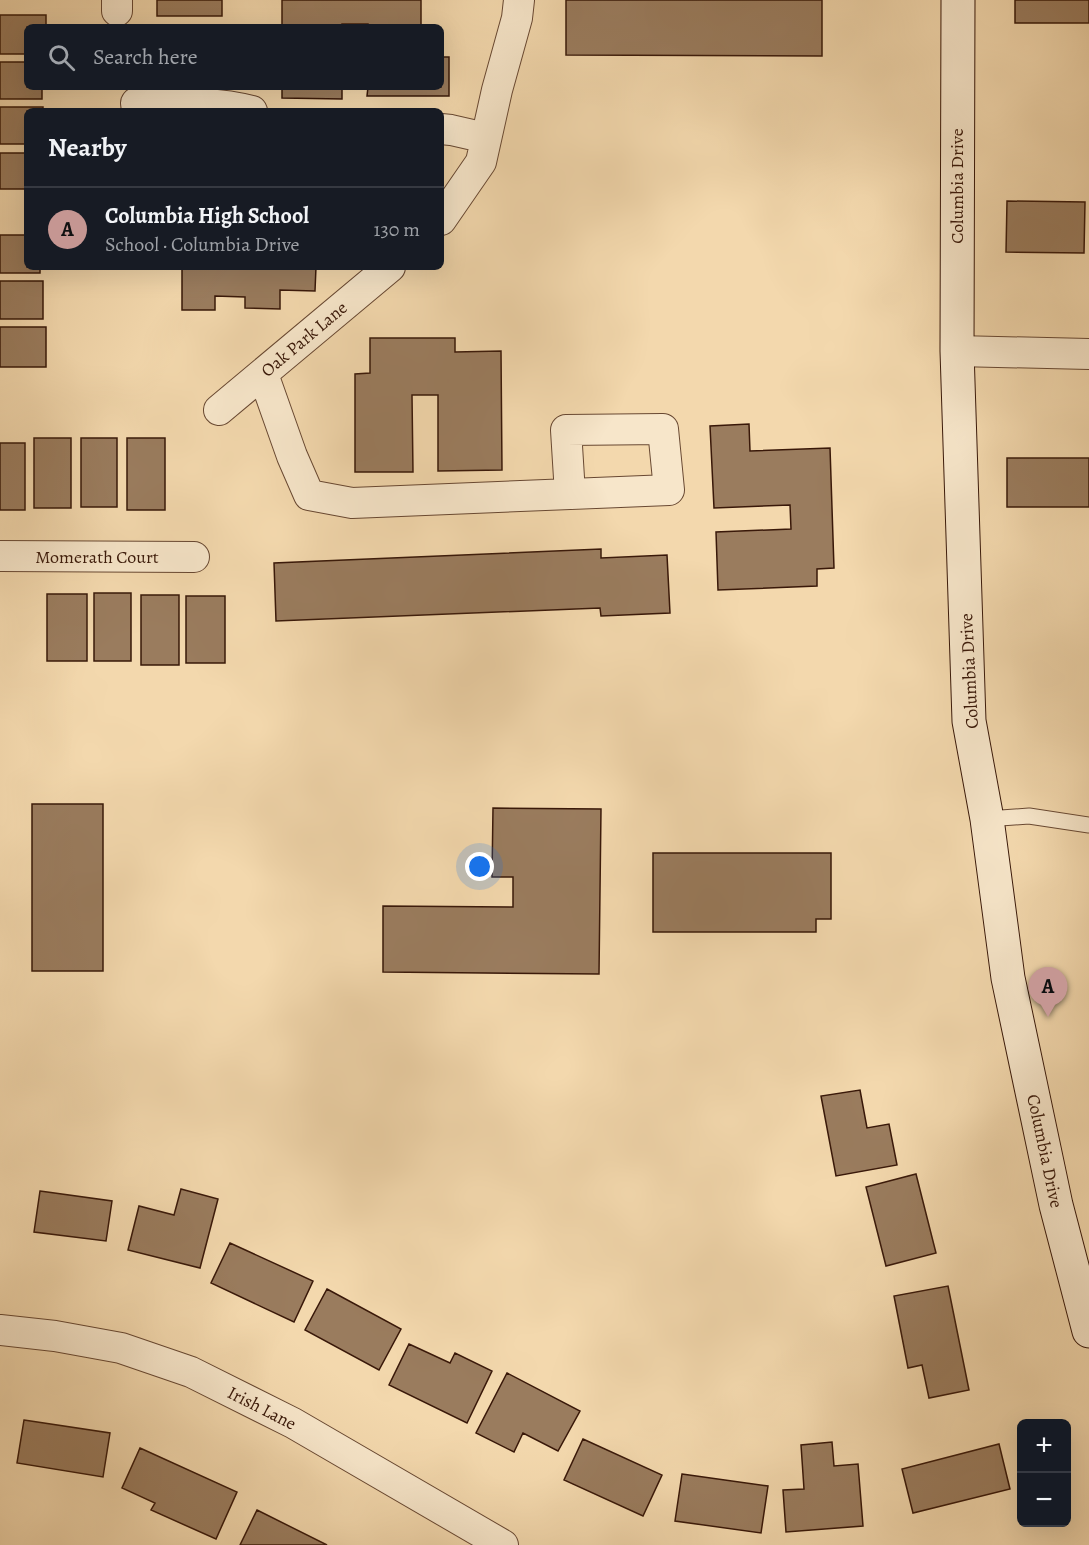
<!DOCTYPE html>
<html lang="en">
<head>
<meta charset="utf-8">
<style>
  body { margin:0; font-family:Alegreya,serif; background:#20242c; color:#f1f3f6 }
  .controls { position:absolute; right:18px; bottom:18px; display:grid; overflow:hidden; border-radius:9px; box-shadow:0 6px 24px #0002 }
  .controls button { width:54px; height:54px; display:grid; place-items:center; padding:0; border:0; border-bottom:2px solid #363941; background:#171b24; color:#f1f3f6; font:30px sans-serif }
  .you { position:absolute; left:480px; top:867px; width:21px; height:21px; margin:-15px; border:4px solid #fff; border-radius:50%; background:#1a73e8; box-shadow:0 0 0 9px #1a73e833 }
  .badge { display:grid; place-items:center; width:39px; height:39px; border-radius:50%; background:#c59692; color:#111; font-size:20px; font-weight:700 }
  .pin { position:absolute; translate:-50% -50px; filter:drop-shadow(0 2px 3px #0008) }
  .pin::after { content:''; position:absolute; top:32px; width:21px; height:18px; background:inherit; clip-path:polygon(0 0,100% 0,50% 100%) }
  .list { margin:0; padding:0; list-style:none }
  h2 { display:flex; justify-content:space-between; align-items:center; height:78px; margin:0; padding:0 24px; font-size:26px }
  h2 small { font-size:20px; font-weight:400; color:#9ea1a6 }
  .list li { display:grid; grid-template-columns:39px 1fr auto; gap:18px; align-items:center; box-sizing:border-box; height:84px; padding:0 24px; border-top:2px solid #363941 }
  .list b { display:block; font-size:22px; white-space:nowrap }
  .list p { margin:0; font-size:20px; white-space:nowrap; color:#9ea1a6 }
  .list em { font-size:20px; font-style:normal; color:#9ea1a6 }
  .icon { flex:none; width:33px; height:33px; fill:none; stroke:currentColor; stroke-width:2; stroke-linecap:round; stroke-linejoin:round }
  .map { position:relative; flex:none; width:1089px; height:1545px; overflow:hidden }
  .search { position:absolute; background:#171b24; box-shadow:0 6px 24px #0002; left:24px; top:24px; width:420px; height:66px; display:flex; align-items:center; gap:15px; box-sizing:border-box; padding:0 21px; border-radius:9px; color:#9ea1a6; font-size:22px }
  .panel { position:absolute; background:#171b24; box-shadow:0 6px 24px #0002; left:24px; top:108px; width:420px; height:162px; border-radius:9px }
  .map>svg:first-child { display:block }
</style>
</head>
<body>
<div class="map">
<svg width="1089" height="1545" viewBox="0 0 1089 1545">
  <rect width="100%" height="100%" fill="#f3d8ad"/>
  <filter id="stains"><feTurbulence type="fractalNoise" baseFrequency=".00333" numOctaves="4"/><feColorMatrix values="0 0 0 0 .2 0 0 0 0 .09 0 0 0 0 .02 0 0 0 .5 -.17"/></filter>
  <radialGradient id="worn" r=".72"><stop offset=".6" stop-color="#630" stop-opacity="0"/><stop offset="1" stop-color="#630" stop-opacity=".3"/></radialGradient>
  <path fill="#9a7c5e" stroke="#391809" stroke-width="1.5" d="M 157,0 L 222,0 L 222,16 L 157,16 Z
    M 282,0 L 421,0 L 421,27 L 368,27 L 368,24 L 342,24 L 342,27 L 282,27 Z
    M 566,0 L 822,0 L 822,56 L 566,55 Z
    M 1015,0 L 1089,0 L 1089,23 L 1015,23 Z
    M 0,15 L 46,15 L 46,27 L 27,27 L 27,54 L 0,54 Z
    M 441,57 L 449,57 L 449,96 L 367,96 L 368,87 L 441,87 Z
    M 0,62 L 27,62 L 27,87 L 42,87 L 42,99 L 0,99 Z
    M 282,87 L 342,87 L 342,99 L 282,98 Z
    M 0,107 L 43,107 L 43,111 L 27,111 L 27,144 L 0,144 Z
    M 0,153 L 27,153 L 27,189 L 0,189 Z
    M 1007,201 L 1085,202 L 1084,253 L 1006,252 Z
    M 0,235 L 27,235 L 27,267 L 40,267 L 40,273 L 0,273 Z
    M 182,267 L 316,267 L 315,291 L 280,290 L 280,309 L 245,308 L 245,297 L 215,296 L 215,310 L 182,310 Z
    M 0,281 L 43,281 L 43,319 L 0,319 Z
    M 0,327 L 46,327 L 46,367 L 0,367 Z
    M 370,338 L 455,338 L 455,352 L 501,351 L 502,470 L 438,471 L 438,395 L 412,395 L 413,472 L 355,472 L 355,374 L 370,373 Z
    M 749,424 L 750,451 L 830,448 L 834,568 L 817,569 L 817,586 L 718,590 L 716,532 L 791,529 L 790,505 L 714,508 L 710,426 Z
    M 34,438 L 71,438 L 71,508 L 34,508 Z
    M 81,438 L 117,438 L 117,507 L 81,507 Z
    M 127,438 L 165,438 L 165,510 L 127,510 Z
    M 0,443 L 25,443 L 25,510 L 0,510 Z
    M 1007,458 L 1089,458 L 1089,507 L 1007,507 Z
    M 601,549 L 601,558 L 667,555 L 670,613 L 601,616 L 600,608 L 276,621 L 274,563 Z
    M 94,593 L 131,593 L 131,661 L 94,661 Z
    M 47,594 L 87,594 L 87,661 L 47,661 Z
    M 141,595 L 179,595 L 179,665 L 141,665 Z
    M 186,596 L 225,596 L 225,663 L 186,663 Z
    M 32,804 L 103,804 L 103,971 L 32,971 Z
    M 493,808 L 601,809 L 599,974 L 383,972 L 383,906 L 513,907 L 513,877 L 492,877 Z
    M 653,853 L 831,853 L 831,919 L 816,919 L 816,932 L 653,932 Z
    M 860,1090 L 867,1128 L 889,1124 L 897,1165 L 836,1176 L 821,1096 Z
    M 916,1174 L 936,1253 L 886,1266 L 866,1187 Z
    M 181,1189 L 218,1199 L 200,1268 L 128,1250 L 139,1206 L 174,1215 Z
    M 40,1191 L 112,1201 L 106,1241 L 34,1232 Z
    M 230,1243 L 313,1281 L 294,1322 L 211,1283 Z
    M 948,1286 L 969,1390 L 929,1398 L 922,1365 L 908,1368 L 894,1296 Z
    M 327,1289 L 401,1329 L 379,1370 L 305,1330 Z
    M 409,1344 L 450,1363 L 455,1353 L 492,1371 L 467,1423 L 389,1385 Z
    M 507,1373 L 580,1411 L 558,1451 L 523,1433 L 514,1452 L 476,1433 Z
    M 24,1420 L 110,1433 L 103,1477 L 17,1463 Z
    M 583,1439 L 662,1475 L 643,1516 L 564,1480 Z
    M 832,1442 L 834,1466 L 858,1464 L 863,1526 L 786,1532 L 783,1490 L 804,1489 L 801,1445 Z
    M 999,1444 L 1010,1489 L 913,1513 L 902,1469 Z
    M 140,1448 L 237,1492 L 216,1539 L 151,1510 L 155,1503 L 122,1488 Z
    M 682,1474 L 768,1486 L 761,1533 L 675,1521 Z
    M 257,1510 L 327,1545 L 240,1545 Z"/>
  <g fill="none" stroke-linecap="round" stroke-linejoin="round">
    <g stroke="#684832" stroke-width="17">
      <path id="service" d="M 987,819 L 1029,816 L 1089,825"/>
    </g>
    <g stroke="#684832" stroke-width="32">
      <path id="minor" d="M 117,0 L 117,11
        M 137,111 L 136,103 C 175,103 214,101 252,111
        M 441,129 L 451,130 L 486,138
        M 441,220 L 481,162 L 497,90 L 517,18 L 519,0
        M 957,351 L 1089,354
        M 263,374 L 292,456 L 309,495 L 352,503 L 669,490 L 663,429 L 566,430 L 570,494
        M 219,410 L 390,267
        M 0,556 L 194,557
        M 0,1330 L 55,1336 L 121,1348 L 191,1372 L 293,1423 L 503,1545"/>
    </g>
    <g stroke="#391809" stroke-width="35">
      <path id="secondary" d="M 958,0 L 957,351 L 969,721 L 987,819 L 1008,978 L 1056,1205 L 1089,1331"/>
    </g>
    <use href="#service" stroke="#f7e6ca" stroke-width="15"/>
    <use href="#minor" stroke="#f7e6ca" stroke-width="30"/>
    <use href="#secondary" stroke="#f7e6ca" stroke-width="33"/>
  </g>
  <g text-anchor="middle" stroke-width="4.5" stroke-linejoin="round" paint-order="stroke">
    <g font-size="18" fill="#391809" stroke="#f7e6ca">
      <text transform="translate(957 186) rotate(-90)" y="6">Columbia Drive</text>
      <text transform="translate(304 339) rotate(-40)" y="6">Oak Park Lane</text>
      <text x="97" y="563">Momerath Court</text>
      <text transform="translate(969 671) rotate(-93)" y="6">Columbia Drive</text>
      <text transform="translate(1045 1151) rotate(78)" y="6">Columbia Drive</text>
      <text transform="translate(262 1408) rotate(27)" y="6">Irish Lane</text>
    </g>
  </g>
  <rect width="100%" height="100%" filter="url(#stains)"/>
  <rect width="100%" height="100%" fill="url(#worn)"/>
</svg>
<div class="controls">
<button>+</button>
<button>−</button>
</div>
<div class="you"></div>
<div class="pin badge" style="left:1048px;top:1017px">A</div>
<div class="search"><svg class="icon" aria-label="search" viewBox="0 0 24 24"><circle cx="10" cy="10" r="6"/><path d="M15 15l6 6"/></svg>Search here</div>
<section class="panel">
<h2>Nearby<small></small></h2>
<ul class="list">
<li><span class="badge">A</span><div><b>Columbia High School</b><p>School · Columbia Drive</p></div><em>130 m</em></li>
</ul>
</section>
</div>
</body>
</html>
